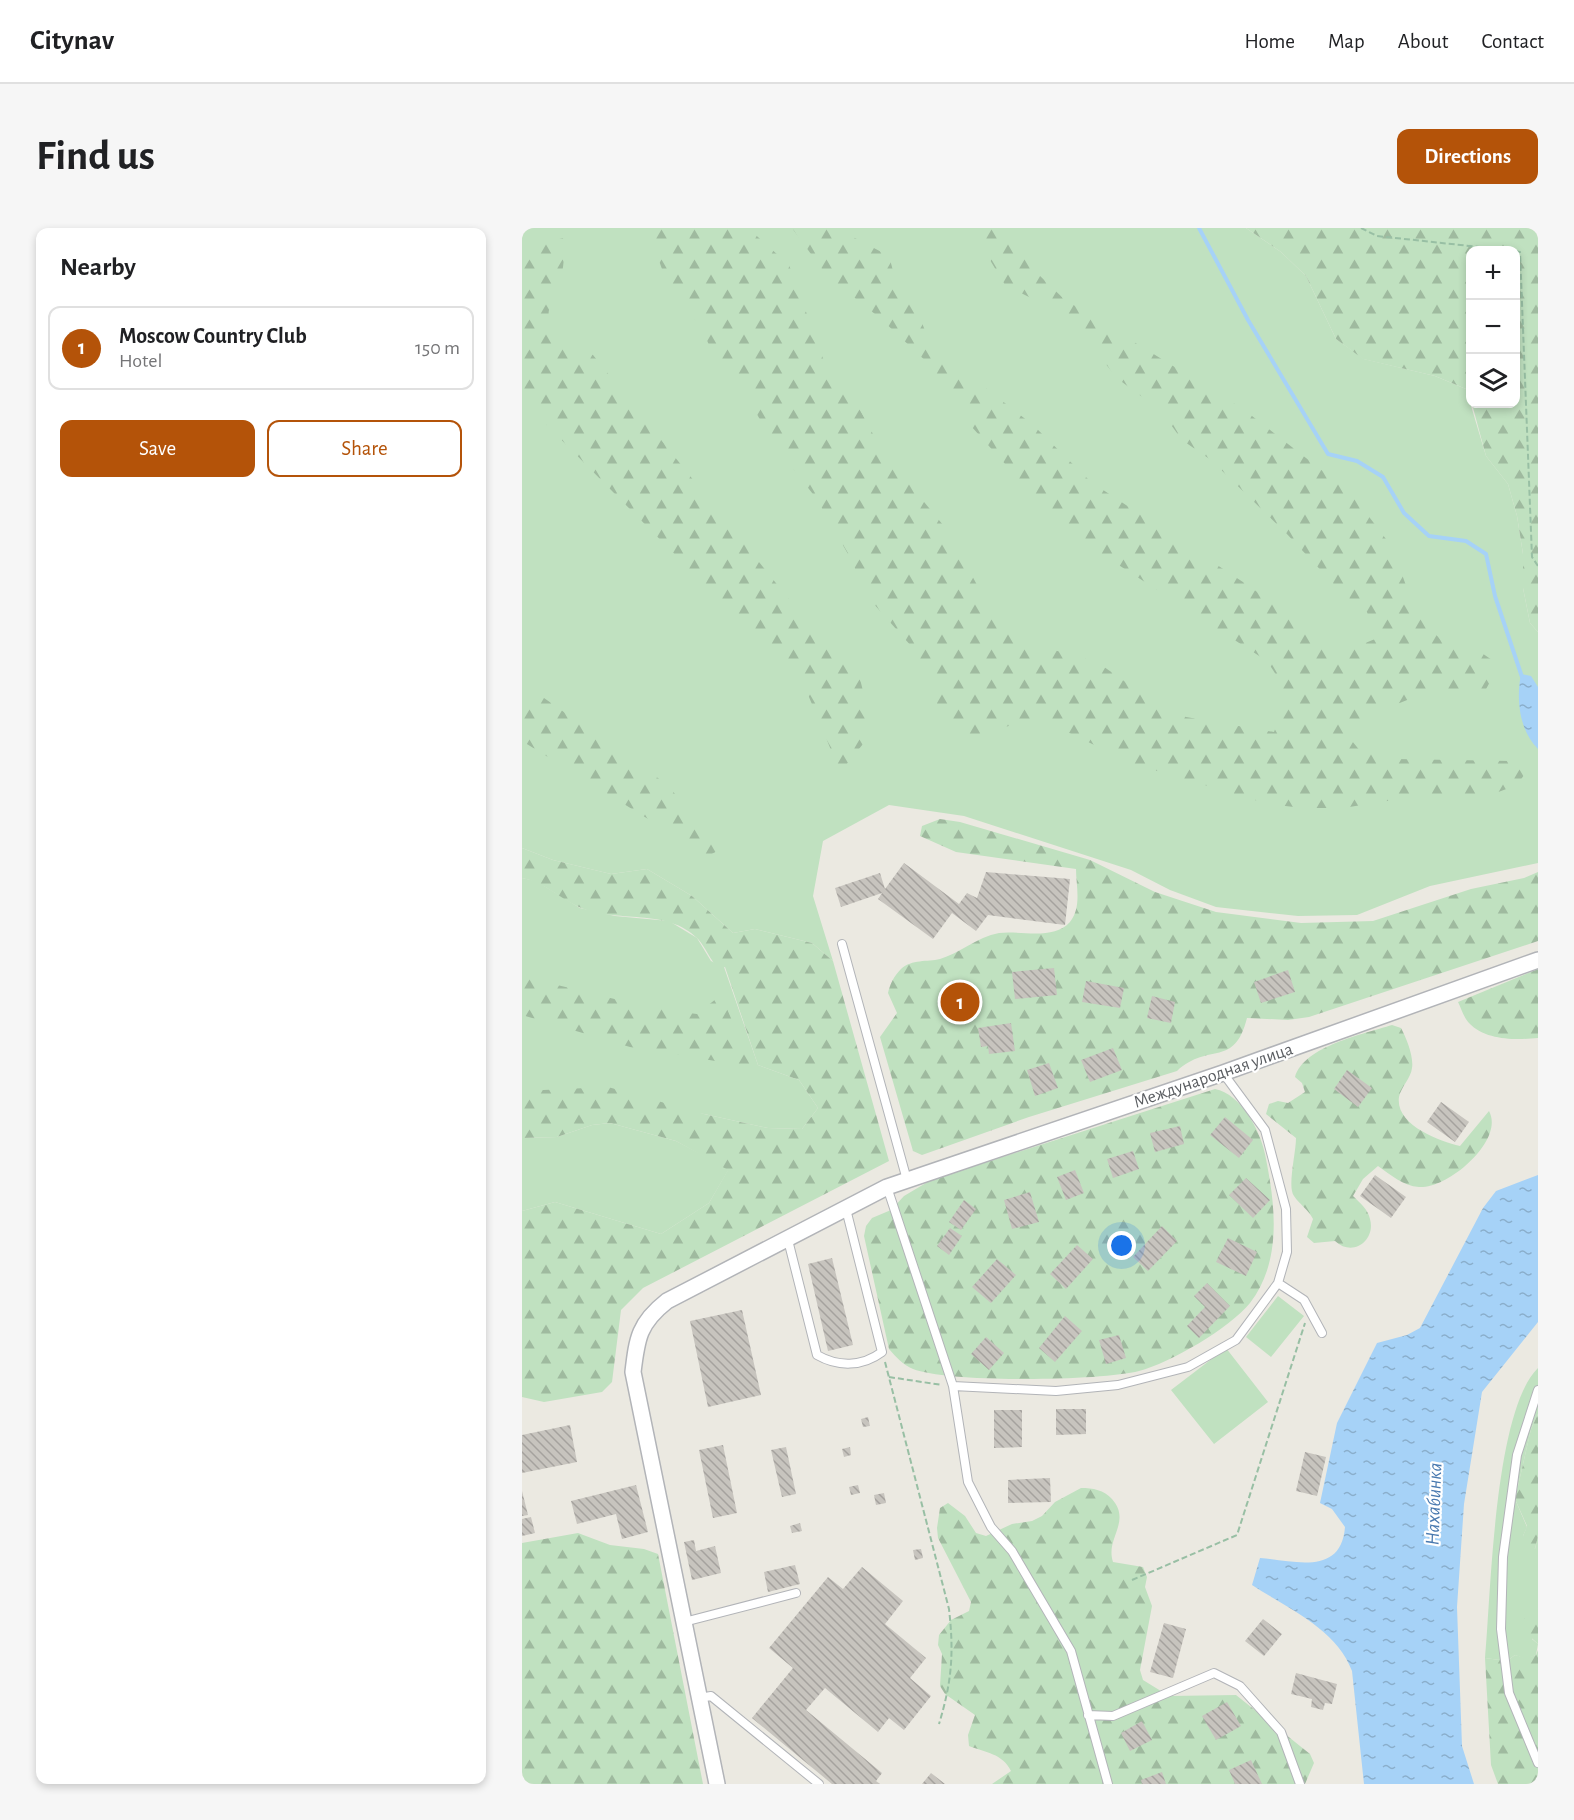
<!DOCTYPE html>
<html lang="en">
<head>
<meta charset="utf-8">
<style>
  body { margin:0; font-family:"Alegreya Sans",sans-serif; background:#f6f6f6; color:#202124 }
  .controls { position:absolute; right:18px; top:18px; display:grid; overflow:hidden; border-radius:12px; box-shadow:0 3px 9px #0003 }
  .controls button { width:54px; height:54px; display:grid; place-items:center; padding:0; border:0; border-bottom:2px solid #e0e0e0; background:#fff; color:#202124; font:30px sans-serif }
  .you { position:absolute; left:600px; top:1018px; width:21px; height:21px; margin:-15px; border:4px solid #fff; border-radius:50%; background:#1a73e8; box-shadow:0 0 0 9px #1a73e833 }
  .badge { display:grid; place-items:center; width:39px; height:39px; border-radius:50%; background:#b45309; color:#fff; font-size:20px; font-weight:700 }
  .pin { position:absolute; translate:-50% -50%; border:3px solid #fff; box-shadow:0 2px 6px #0006 }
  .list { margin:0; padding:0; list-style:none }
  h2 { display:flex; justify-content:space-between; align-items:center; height:78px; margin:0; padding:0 24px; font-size:26px }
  h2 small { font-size:20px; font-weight:400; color:#757577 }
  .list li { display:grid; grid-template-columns:39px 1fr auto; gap:18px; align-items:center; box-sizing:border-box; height:84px; margin:0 12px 12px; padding:0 12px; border:2px solid #e0e0e0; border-radius:12px }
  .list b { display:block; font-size:22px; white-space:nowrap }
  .list p { margin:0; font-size:20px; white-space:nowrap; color:#757577 }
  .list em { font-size:20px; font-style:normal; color:#757577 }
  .actions { display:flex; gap:12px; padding:18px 24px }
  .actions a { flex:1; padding:14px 0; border:2px solid #b45309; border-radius:12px; text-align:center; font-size:21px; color:#b45309 }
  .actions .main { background:#b45309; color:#fff }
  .icon { flex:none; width:33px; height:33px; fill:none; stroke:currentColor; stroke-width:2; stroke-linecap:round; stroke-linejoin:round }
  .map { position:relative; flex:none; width:1016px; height:1556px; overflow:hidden; border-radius:12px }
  header { display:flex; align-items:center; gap:36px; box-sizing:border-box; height:84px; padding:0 30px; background:#fff; border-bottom:2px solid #e0e0e0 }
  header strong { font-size:28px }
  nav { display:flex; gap:33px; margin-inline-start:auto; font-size:21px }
  .intro { display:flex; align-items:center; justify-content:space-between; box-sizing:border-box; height:144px; padding:0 36px }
  h1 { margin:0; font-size:42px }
  .button { padding:15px 27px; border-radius:12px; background:#b45309; color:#fff; font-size:21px; font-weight:700 }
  main { display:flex; gap:36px; padding:0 36px }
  aside { flex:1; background:#fff; border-radius:12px; box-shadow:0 3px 9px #0003 }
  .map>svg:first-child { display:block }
</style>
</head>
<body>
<header>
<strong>Citynav</strong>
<nav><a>Home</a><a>Map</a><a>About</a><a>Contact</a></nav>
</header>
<div class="intro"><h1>Find us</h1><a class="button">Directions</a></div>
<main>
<aside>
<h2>Nearby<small></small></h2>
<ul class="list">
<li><span class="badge">1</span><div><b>Moscow Country Club</b><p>Hotel</p></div><em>150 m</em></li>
</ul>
<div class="actions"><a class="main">Save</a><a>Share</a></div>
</aside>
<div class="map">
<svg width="1016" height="1556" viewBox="0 0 1016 1556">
  <defs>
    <pattern id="forest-firs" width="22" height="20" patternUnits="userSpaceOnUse" patternTransform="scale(1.5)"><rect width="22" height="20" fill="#c0e1c0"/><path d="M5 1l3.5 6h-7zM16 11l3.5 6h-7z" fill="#9fba9f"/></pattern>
    <pattern id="water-ripples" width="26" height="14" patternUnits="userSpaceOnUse" patternTransform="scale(1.5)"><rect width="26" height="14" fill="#a6d2f7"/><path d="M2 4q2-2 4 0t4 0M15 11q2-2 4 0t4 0" fill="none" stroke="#8aaecb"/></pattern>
    <pattern id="building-back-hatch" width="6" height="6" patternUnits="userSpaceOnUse" patternTransform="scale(1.5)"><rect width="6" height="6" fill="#c7c4be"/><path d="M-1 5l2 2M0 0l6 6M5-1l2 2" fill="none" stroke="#a5a29e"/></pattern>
  </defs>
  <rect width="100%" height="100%" fill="#ebe9e1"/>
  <path fill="#c0e1c0" d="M 0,0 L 724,0 L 759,24 L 784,48 L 814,111 L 842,131 L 913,148 L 944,161 L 964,228 L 986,256 L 995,288 L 1001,326 L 1001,360 L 1008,395 L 1016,404 L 1016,635 L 908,658 L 835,687 L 776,688 L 694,679 L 648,662 L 609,642 L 442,588 L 367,577 L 301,613 L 291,668 L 311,733 L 290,715 L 233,701 L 211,705 L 170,668 L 125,641 L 89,646 L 31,632 L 0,620 Z
    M 0,650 L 14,653 L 58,680 L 93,688 L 147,693 L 175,710 L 189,733 L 202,739 L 236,837 L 277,852 L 296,880 L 280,901 L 246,900 L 182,886 L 0,863 Z
    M 88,895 L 154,913 L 207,941 L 187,975 L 139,1006 L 33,974 L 0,983 L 0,910 L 35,909 L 70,897 Z
    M 756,1068 L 782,1088 L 749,1129 L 724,1109 Z
    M 704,1120 L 746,1174 L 692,1216 L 649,1162 Z
    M 1016,1140 L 1016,1186 L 1009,1201 L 993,1271 L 1005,1299 L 1001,1308 L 1013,1321 L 1016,1308 L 1016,1380 L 1010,1411 L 1016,1416 L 1014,1427 L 1004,1431 L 993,1427 L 985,1433 L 963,1430 C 969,1366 972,1183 1016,1140 Z"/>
  <path fill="url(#forest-firs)" d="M 125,0 L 226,0 L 267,37 L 303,136 L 327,161 L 360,223 L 426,303 L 476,396 L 507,415 L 575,434 L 632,474 L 664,489 L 752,504 C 767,467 767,466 745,433 L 541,301 L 449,198 L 409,138 L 358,90 L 305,48 L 270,0 L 314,0 L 367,28 L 376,61 L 394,80 L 406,110 L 438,140 L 511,197 L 569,254 L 727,358 L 756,379 L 781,403 L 824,423 L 853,411 L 845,384 L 820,365 L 764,305 L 689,232 L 660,212 L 639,183 L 596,151 L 573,123 L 568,107 L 513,72 L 483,57 L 465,27 L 439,0 L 491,0 L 517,47 L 542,71 L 721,181 L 829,265 L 870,319 L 894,385 L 918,411 L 951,419 L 970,432 L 970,450 L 963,463 L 900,466 L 838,491 L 830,513 L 839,524 L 873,531 L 989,533 L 1007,540 L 995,557 L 963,569 L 890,569 L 821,580 L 781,580 L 746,576 L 612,536 L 516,490 L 446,509 L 417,485 L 410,452 L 390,419 L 343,366 L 330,333 L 294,270 L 251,215 L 217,154 L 192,129 L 179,98 L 156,73 L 140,41 Z
    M 724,0 L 1016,0 L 1016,404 L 1008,395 L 1001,360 L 1001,326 L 995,288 L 986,256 L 964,228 L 950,176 L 993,176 L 993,22 L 948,22 L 948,172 L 944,161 L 913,148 L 841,131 L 814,111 L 784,48 L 759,24 Z
    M 41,10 C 43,24 42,36 39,51 C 35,69 16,85 34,107 C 39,113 63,122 71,127 L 290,400 L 319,418 L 337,447 L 346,483 L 345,511 L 316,547 L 314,534 L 282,457 L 0,172 L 0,28 L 5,20 Z
    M 0,470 L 22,470 L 143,555 L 191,607 L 199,621 L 186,628 L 0,513 Z
    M 418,591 L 438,594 L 568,632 L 633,664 L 694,684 L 779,695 L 851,693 L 949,661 L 1002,650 L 1016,644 L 1016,713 L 787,789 L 766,792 L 725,790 C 712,841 688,813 655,843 L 507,889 L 400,927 L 391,923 L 358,809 L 375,785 L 366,765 C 368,756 372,748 379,741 C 390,731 405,734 418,731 C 436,726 455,709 477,705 C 498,702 531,713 548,694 C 560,679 554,658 554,641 L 434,624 L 398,608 L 400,598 Z
    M 0,620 L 31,632 L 89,646 L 125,641 L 170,668 L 211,705 L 233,701 L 290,715 L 311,733 L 367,933 L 121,1060 L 99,1082 L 90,1154 L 80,1164 L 22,1174 L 0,1169 L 0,983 L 33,974 L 139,1006 L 187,975 L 206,942 L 154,913 L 88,895 L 70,897 L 35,909 L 0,910 L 0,863 L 86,859 L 182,886 L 246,900 L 280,901 L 296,880 L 277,852 L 236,837 L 203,739 L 197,741 C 188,732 184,720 176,711 C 145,679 94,696 57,679 C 37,670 22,654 0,650 Z
    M 1016,741 L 1016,810 C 995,812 964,813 947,795 C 942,790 939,780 936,774 Z
    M 0,749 C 58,761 116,780 175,786 L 199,767 L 230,839 L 108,819 L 0,787 Z
    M 870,797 L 879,800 C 884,809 892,829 890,840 C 889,850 879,859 877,869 C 873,897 917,913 938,918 L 967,883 C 983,912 926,961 897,959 C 881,958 869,947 856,938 L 841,951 L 831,968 C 838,975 846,981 848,991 C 854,1012 831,1030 813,1013 L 792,1015 L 785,1009 L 791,991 C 786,981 778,977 772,968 C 765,959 774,925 774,910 L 744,886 L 747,876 L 756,873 L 766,875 L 783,864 L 780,855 L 773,849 C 782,818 842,806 870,797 Z
    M 693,861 C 719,866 738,902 743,926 C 753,975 761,1032 728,1075 C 708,1100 648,1135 617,1143 C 579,1153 426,1155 391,1141 C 381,1137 374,1129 367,1121 L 342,1008 L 344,998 L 350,990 L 369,982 L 382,968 L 409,952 Z
    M 1016,1186 L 1016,1308 L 1013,1321 L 1002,1317 L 1001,1308 L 1005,1298 L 993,1271 L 1009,1201 Z
    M 559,1260 C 571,1260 582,1262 590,1271 C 610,1294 583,1310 591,1334 L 621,1339 L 625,1349 L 623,1359 L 630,1378 L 618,1442 L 621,1452 L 647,1468 L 714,1467 L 788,1526 L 792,1535 L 783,1556 L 470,1556 L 489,1543 C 480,1525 464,1525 447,1518 L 446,1507 L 453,1487 L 423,1466 L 418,1458 L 420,1426 L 416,1417 L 417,1407 L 429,1392 L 447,1383 L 449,1374 L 416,1310 L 415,1300 L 418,1280 L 426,1275 L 443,1288 L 454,1305 L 464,1308 L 490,1296 L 510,1293 L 520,1288 L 533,1274 Z
    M 56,1305 L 88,1317 L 122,1321 L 136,1326 L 181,1556 L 0,1556 L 0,1315 Z
    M 1016,1380 L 1016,1416 L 1003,1404 L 1000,1395 L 1006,1385 Z
    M 1016,1422 L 1016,1556 L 976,1556 L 969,1537 L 963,1430 L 985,1433 L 993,1427 L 1004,1430 L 1014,1427 Z"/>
  <path fill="url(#water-ripples)" d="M 999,446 L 1009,448 L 1016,459 L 1016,521 C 997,502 994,471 999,446 Z
    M 1016,947 L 1016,1094 L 960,1164 L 942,1276 L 935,1379 L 940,1518 L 952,1556 L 842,1556 L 830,1443 C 815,1401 765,1380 730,1357 L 738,1330 C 773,1333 819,1348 823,1299 L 810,1281 L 798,1275 L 815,1195 L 855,1115 L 885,1107 L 898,1100 L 961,980 L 974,963 Z"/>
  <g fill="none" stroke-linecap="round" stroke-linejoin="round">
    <path stroke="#a6d2f7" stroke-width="4" d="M 677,0 L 726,92 L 806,226 L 835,233 L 861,249 L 882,285 L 907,308 L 944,313 L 964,326 L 973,368 L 1000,449"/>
  </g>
  <path fill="url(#building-back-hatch)" d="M 382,635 L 437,676 L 445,665 L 455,670 L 464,644 L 548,651 L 543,697 L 466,687 L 454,703 L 430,685 L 411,711 L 356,671 L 360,665 L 319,679 L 313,660 L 358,645 L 363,661 Z
    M 532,740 L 535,767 L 493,771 L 490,744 Z
    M 766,742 L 773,764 L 739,775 L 732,754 Z
    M 564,753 L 602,760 L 598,780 L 560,774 Z
    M 630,768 L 653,774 L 649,795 L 625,790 Z
    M 489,795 L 493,823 L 467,826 L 466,818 L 459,819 L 456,800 Z
    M 591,820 L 600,842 L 568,854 L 559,832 Z
    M 527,835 L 536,860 L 513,868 L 505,842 Z
    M 825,842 L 850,860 L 836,879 L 812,861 Z
    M 919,874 L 947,894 L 933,914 L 905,894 Z
    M 703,889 L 731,912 L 717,930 L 688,907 Z
    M 658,898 L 662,916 L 633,924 L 628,905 Z
    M 611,923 L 617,941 L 591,950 L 585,931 Z
    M 553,942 L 562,965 L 544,972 L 535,949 Z
    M 853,947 L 884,969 L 869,990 L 838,968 Z
    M 724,950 L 748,972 L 731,990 L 707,967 Z
    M 508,964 L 517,994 L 490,1001 L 482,972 Z
    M 442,972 L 454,981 L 439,1002 L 427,994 Z
    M 640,998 L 655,1013 L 626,1043 L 611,1029 Z
    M 428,1000 L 440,1008 L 427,1027 L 415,1018 Z
    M 706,1010 L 735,1024 L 724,1048 L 694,1034 Z
    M 555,1017 L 571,1031 L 544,1061 L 528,1046 Z
    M 310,1030 L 331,1117 L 306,1123 L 286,1036 Z
    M 475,1031 L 494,1047 L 469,1075 L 450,1059 Z
    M 685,1055 L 708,1078 L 677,1110 L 665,1098 L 683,1079 L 672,1068 Z
    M 220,1082 L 239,1167 L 186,1179 L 168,1093 Z
    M 543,1088 L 560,1103 L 533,1134 L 517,1120 Z
    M 597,1107 L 604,1130 L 584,1136 L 577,1112 Z
    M 464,1109 L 482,1125 L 467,1142 L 449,1126 Z
    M 534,1181 L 564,1181 L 564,1206 L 534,1207 Z
    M 472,1182 L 500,1182 L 500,1219 L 472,1220 Z
    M 346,1189 L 348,1198 L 341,1199 L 339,1191 Z
    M 48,1197 L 55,1234 L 0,1245 L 0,1207 Z
    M 201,1217 L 215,1285 L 191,1290 L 177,1222 Z
    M 264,1219 L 274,1266 L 260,1269 L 249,1222 Z
    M 328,1219 L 329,1227 L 322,1229 L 320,1221 Z
    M 783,1224 L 804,1229 L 795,1268 L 774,1263 Z
    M 528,1250 L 529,1274 L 486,1275 L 486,1252 Z
    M 114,1257 L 126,1304 L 100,1311 L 94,1286 L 55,1296 L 49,1273 Z
    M 336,1257 L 338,1265 L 329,1267 L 327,1259 Z
    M 0,1263 L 6,1287 L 0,1288 Z
    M 362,1265 L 364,1275 L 354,1277 L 352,1267 Z
    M 9,1289 L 13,1305 L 0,1308 L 0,1291 Z
    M 278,1295 L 280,1303 L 270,1305 L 268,1298 Z
    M 172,1312 L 174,1323 L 193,1318 L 199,1345 L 170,1352 L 162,1314 Z
    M 399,1321 L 401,1330 L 393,1332 L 391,1322 Z
    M 273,1337 L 278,1356 L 246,1364 L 242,1344 Z
    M 340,1339 L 381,1373 L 363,1396 L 404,1430 L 388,1450 L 409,1468 L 382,1502 L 367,1490 L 356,1504 L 303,1460 L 284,1482 L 360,1545 L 354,1553 L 358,1556 L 310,1556 L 230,1490 L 271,1440 L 247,1420 L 306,1349 L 321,1361 Z
    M 741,1391 L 760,1406 L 742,1428 L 723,1413 Z
    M 642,1395 L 664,1401 L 651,1450 L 628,1444 Z
    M 774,1445 L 815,1456 L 810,1476 L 803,1475 L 801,1482 L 789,1479 L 790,1471 L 769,1466 Z
    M 705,1474 L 719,1498 L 694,1512 L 680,1488 Z
    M 620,1493 L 630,1512 L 608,1523 L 599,1505 Z
    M 729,1532 L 740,1556 L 713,1556 L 707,1542 Z
    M 640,1544 L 644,1556 L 620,1556 L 619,1552 Z
    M 409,1545 L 423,1556 L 400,1556 Z"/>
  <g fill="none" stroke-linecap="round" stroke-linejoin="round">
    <g stroke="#b2b4b8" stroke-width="10">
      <path id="service" d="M 320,716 L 385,952
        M 365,959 L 431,1158 L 446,1254 L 469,1299 L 490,1323 L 549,1423 L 586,1556
        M 266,1012 L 295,1127 C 316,1139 340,1139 360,1124 L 324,981
        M 756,1055 L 782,1072 L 800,1105
        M 431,1158 L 534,1163 L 596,1157 L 666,1139 L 714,1112 L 756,1055 L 765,1024 L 764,981 L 743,902 L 701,845
        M 1016,1162 L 995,1227 L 981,1329 L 979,1401 L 987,1465 L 1016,1535
        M 162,1394 L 274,1365
        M 177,1470 L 189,1468 L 297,1556
        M 566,1487 L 591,1488 L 692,1445 L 718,1458 L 759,1504 L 778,1556"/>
    </g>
    <g stroke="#b2b4b8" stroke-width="18">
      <path id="minor" d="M 195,1556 L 111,1144 C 115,1110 117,1095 145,1073 L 365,959 L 701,845 L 1016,732"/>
    </g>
    <path stroke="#98bfa4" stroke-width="2" stroke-dasharray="6 3" stroke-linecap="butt" d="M 839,0 L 855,8 L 985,22
      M 993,23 L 998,24 L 1010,329 L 1016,338
      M 363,1134 L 427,1381 C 432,1425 430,1453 417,1496
      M 367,1149 L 420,1157
      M 610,1352 L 715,1307 L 783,1095"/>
    <use href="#service" stroke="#fff" stroke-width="8"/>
    <use href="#minor" stroke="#fff" stroke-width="15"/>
  </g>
  <g text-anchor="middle" stroke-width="4.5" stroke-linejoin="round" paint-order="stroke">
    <g font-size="18" fill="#5a5d61" stroke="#fff">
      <text transform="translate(691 847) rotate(-19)" y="6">Международная улица</text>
    </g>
    <g font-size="20" font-style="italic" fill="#4979af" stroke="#fff">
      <text transform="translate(911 1276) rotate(-88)" y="7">Нахабинка</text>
    </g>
  </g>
</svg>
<div class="controls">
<button>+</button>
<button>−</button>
<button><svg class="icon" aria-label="layers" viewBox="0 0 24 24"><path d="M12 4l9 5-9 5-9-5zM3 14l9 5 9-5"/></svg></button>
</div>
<div class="you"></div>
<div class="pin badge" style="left:438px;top:774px">1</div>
</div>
</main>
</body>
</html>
